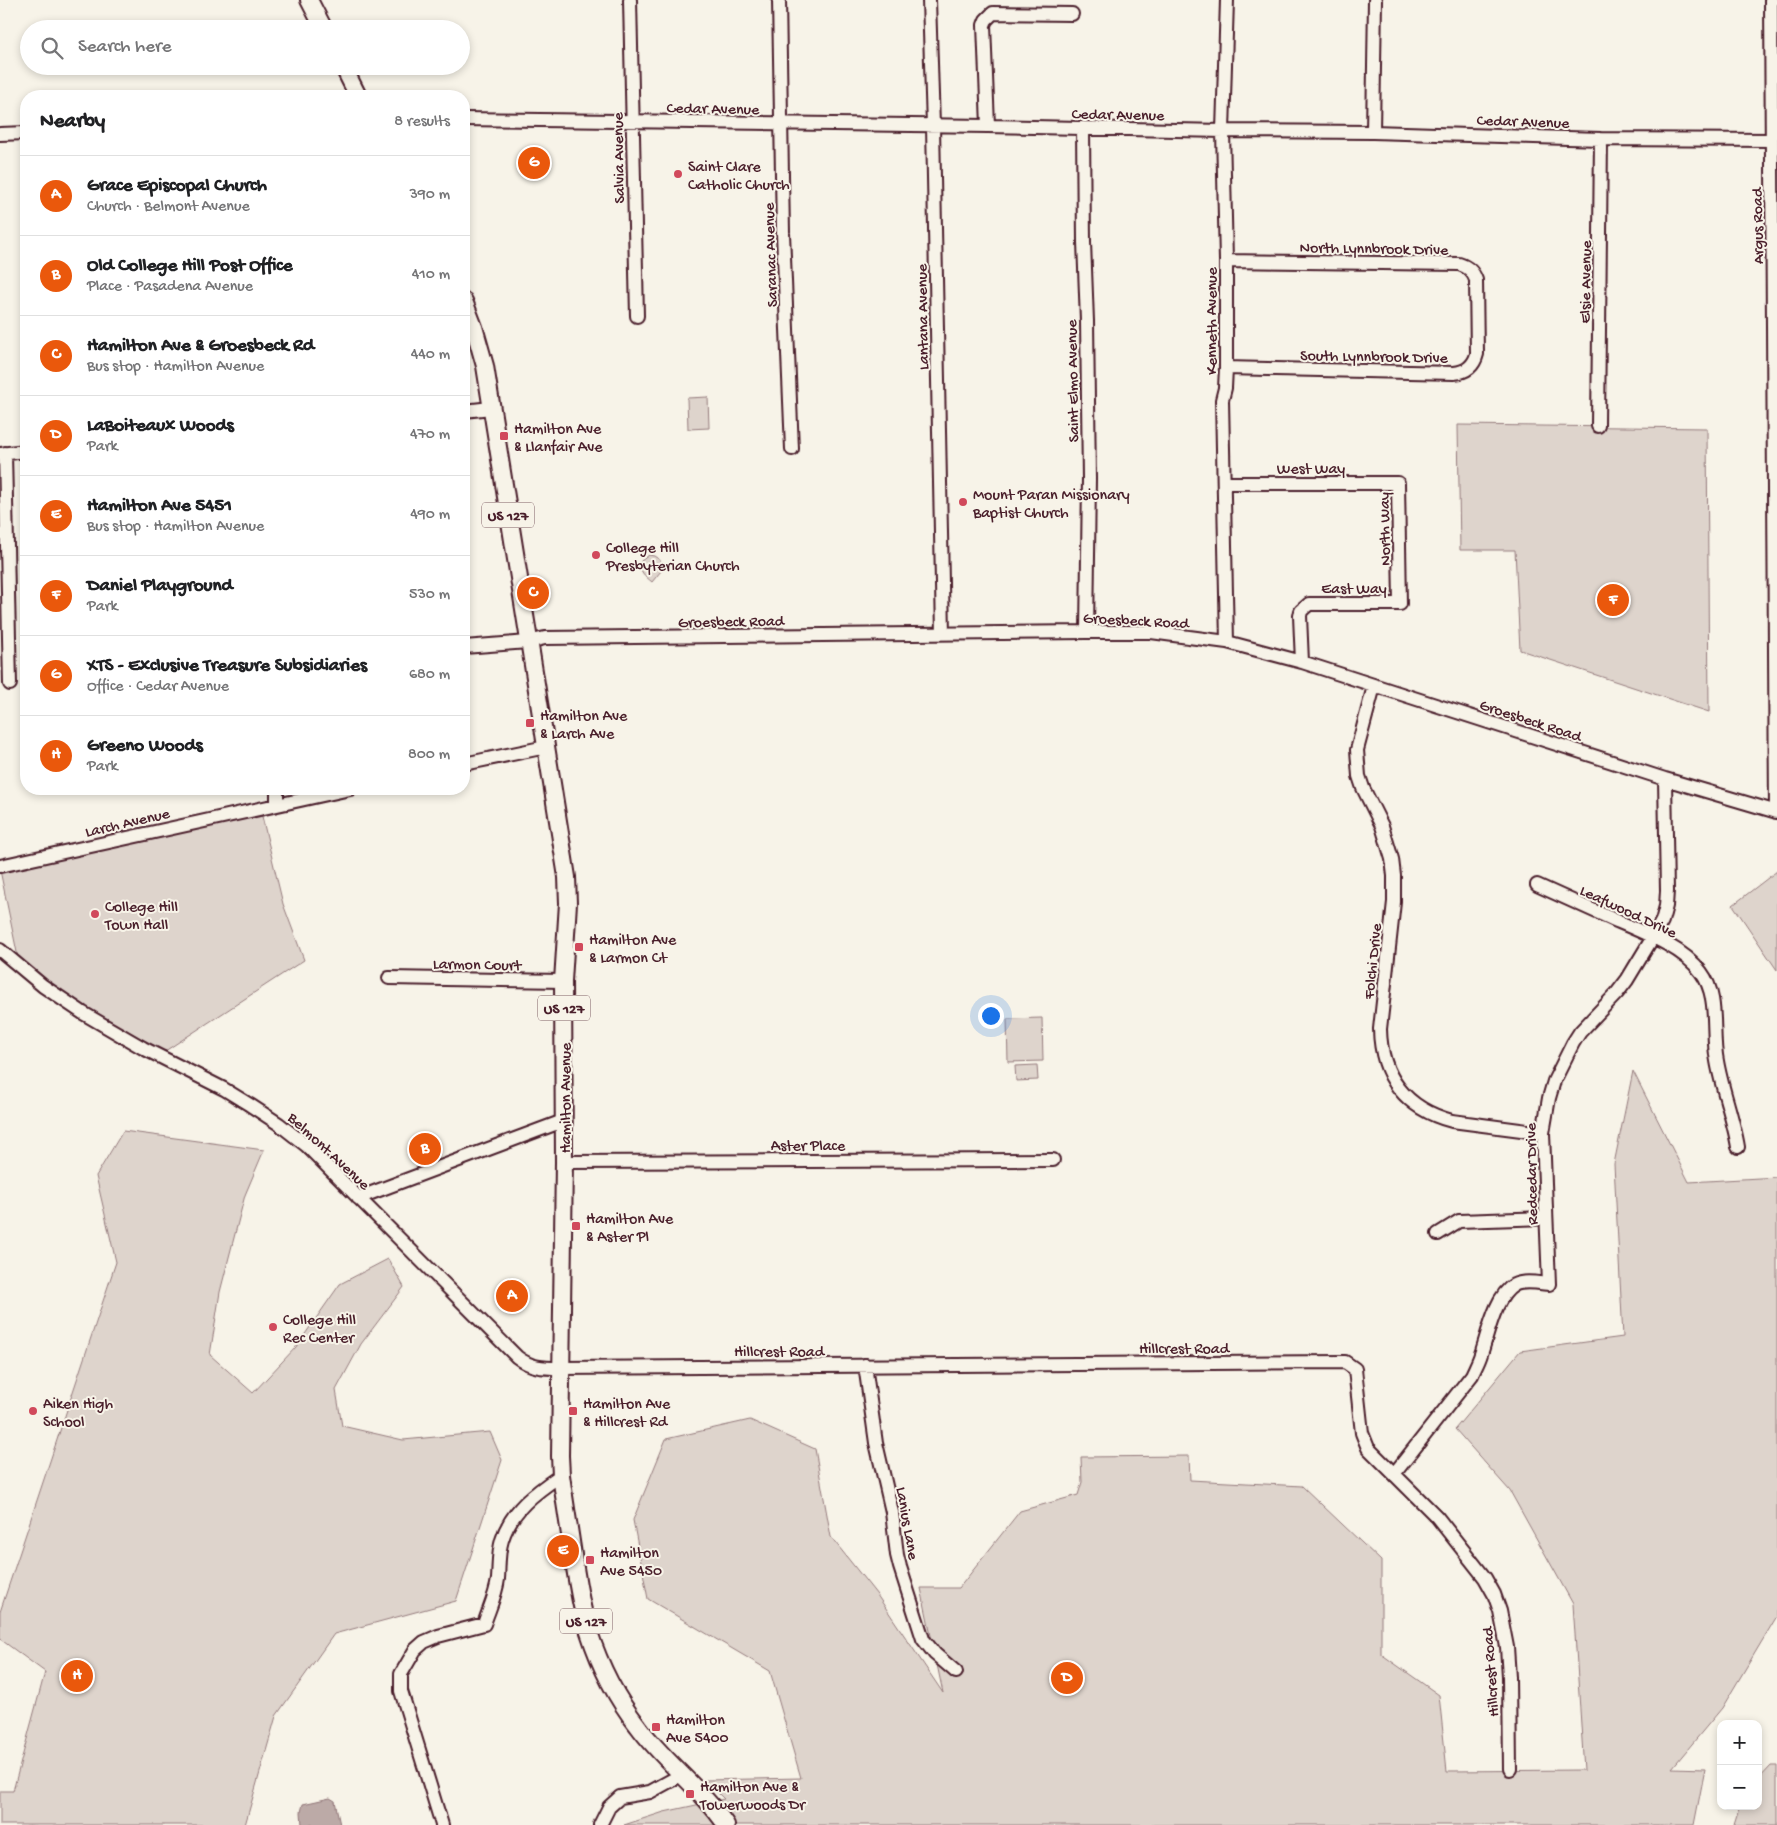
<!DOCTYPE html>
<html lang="en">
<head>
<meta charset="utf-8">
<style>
  body { margin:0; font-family:"Gochi Hand",sans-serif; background:#f6f6f6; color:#202124 }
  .controls { position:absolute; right:15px; bottom:15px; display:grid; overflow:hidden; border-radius:10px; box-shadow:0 2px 8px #0003 }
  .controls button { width:45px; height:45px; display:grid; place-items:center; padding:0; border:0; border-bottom:1px solid #e0e0e0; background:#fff; color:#202124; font:25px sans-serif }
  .you { position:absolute; left:990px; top:1015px; width:18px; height:18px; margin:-12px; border:4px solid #fff; border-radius:50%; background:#1a73e8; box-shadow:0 0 0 8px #1a73e833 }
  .badge { display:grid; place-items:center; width:32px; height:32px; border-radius:50%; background:#ea580c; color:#fff; font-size:16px; font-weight:700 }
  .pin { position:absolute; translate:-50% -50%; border:2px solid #fff; box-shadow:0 1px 5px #0006 }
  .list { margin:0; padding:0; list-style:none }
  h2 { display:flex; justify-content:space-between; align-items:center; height:65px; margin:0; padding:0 20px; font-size:21px }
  h2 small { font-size:16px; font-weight:400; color:#757577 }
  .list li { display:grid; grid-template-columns:32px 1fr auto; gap:15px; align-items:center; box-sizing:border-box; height:80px; padding:0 20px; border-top:1px solid #e0e0e0 }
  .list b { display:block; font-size:19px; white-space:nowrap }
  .list p { margin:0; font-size:16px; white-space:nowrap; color:#757577 }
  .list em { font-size:16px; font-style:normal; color:#757577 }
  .icon { flex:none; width:28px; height:28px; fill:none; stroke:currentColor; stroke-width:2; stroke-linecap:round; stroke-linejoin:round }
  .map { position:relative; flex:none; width:1777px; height:1825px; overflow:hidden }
  .search { position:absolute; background:#fff; box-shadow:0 2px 8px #0003; left:20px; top:20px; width:450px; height:55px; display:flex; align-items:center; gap:12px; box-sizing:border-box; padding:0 18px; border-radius:28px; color:#757577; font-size:19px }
  .panel { position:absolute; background:#fff; box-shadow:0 2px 8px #0003; left:20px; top:90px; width:450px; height:705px; border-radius:20px }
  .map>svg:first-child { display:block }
</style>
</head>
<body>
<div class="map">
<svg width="1777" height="1825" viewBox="0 0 1777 1825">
  <rect width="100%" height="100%" fill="#f7f3e8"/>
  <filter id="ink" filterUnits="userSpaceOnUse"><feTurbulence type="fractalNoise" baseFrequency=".02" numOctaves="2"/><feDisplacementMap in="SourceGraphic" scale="10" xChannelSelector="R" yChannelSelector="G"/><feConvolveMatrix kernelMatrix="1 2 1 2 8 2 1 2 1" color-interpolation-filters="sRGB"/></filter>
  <g filter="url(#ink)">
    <path fill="#ded4cc" stroke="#947a7c" d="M 708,397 L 709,428 L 688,429 L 687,398 Z
      M 1458,425 L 1707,428 L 1709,712 L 1520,650 L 1515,550 L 1460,550 Z
      M 649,555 L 654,556 L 660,560 L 661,571 L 652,582 C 645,576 638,571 641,561 Z
      M 260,808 L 283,904 L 304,960 L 159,1055 L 20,967 L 0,870 Z
      M 1777,871 L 1777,970 L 1733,905 Z
      M 1042,1018 L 1043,1061 L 1008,1062 L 1007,1019 Z
      M 1037,1065 L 1038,1080 L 1016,1081 L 1015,1066 Z
      M 1633,1071 L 1689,1182 L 1777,1177 L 1777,1616 L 1722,1708 L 1672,1768 L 1705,1769 L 1694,1825 L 624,1825 L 664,1812 L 724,1799 L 705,1780 L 801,1778 L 770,1671 L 648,1599 L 633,1520 L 666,1439 L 750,1420 L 815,1449 L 831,1537 L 877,1595 L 943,1693 L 921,1588 L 959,1588 L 1020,1511 L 1078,1495 L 1082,1482 L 1081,1457 L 1189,1456 L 1190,1480 L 1302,1486 L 1381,1561 L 1381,1654 L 1439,1695 L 1447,1771 L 1584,1770 L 1573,1604 L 1510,1491 L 1455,1429 L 1520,1351 L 1623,1337 L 1614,1164 Z
      M 123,1131 L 264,1150 L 245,1195 L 220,1292 L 210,1355 L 253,1393 L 296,1347 L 340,1284 L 388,1259 L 404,1287 L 361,1344 L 336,1390 L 342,1426 L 403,1440 L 490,1432 L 502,1460 L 456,1601 L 334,1634 L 276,1716 L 245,1825 L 0,1825 L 0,1791 L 13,1791 L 45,1672 L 0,1639 L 0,1612 L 116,1262 L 96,1176 Z
      M 1771,1766 L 1777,1766 L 1777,1825 L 1734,1825 L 1740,1806 L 1758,1806 L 1758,1780 Z"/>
    <path fill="#bcaaa7" stroke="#8e7275" d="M 330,1798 L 335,1801 L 340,1825 L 302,1825 L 301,1812 L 303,1804 Z"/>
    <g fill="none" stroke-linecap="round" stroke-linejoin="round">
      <g stroke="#4a1f2b" stroke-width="16">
        <path id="minor" d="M 630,0 L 637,316
          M 779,0 L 783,233 L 792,449
          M 929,0 L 933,126 L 943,634
          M 1771,0 L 1776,812
          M 464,119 L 988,126 L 1223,131 L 1373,132 L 1601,139 L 1772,140
          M 988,126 L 984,25 L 986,20 L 993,13 L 1072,14
          M 1083,128 L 1084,242 L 1087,321 L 1089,479 L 1087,632
          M 1373,132 L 1375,0
          M 0,134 L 26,133
          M 1226,368 L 1454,373 C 1466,372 1474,366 1477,354 L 1476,280 C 1473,271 1468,267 1459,264 L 1226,261
          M 464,411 L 491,408
          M 1598,426 L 1601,139
          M 5,453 L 10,684
          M 0,454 L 26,451
          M 1224,483 L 1398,483 L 1400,604 L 1309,604 L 1301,611 L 1300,616 L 1302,662
          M 1227,642 L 1222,400 L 1225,388 L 1226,368 L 1226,261 L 1223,131 L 1227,0
          M 464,647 L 528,642 L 545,638 L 1087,632 L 1151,632 L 1227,642 L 1302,662 L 1665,779 L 1777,812
          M 1374,686 L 1357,750 L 1359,776 L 1363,788 L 1382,826 L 1392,859 L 1394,876 L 1394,902 L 1380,1029 C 1381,1077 1406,1109 1452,1121 L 1543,1133
          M 464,764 L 546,747
          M 277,789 L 277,804
          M 0,866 L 350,789
          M 1537,885 C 1561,896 1586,907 1610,918 C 1639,931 1682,946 1701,972 C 1720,997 1711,1032 1717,1061 C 1722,1090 1733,1117 1738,1147
          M 0,950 L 43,986 L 83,1013 L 143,1048 L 224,1089 L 250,1105 L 279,1124 L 307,1146 L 517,1357 C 531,1368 543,1368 560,1368 L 1345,1362 L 1355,1369 L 1362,1433 L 1368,1448 L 1437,1517 L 1485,1578 L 1494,1594 L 1500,1611 L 1507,1647 L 1509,1677 L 1510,1769
          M 389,978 L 563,981
          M 564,1162 L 1053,1160
          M 358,1198 L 563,1121
          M 1438,1234 L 1459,1221 L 1546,1218
          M 865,1365 L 876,1443 L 892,1512 L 897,1555 L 900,1567 L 923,1639 L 935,1654 L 956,1672
          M 1394,1474 L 1472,1375 C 1475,1368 1479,1361 1481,1354 C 1488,1334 1495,1296 1514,1285 C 1523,1280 1539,1283 1549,1284 L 1543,1133 L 1549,1098 L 1554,1081 L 1573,1043 L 1580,1032 L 1617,993 L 1627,980 L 1653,937 L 1662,921 L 1666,906 L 1667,891 L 1665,779
          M 442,1825 L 401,1691 L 401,1674 L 415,1650 L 424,1642 L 438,1636 L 484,1624 C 489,1609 496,1595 498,1579 C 499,1566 498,1553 502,1540 C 511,1510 536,1492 561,1475
          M 600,1825 L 609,1807 L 620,1797 L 650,1792 L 681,1775"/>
      </g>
      <g stroke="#4a1f2b" stroke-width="20">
        <path id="major" d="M 309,0 L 324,29
          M 343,66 L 358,96
          M 464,301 L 474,327 L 485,366 L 567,877 L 568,903 L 563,981 L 564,1162 L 560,1456 L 561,1475 C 565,1504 570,1533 574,1562 C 578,1585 581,1609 589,1632 C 600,1666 616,1698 638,1726 C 664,1762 701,1788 726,1825"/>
      </g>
      <use href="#minor" stroke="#f7f3e8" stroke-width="12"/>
      <use href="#major" stroke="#f7f3e8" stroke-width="16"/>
    </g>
  </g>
  <g fill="#d1495b" stroke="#f7f3e8" stroke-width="2">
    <circle cx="678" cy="174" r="5"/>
    <rect x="499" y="431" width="10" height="10" rx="2.5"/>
    <circle cx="963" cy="502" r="5"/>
    <circle cx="596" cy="555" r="5"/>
    <rect x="525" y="718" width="10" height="10" rx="2.5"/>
    <circle cx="95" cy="914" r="5"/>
    <rect x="574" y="942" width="10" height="10" rx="2.5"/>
    <rect x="571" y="1221" width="10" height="10" rx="2.5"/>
    <circle cx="273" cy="1327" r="5"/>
    <circle cx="33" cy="1411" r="5"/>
    <rect x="568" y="1406" width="10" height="10" rx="2.5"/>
    <rect x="585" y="1555" width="10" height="10" rx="2.5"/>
    <rect x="651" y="1722" width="10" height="10" rx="2.5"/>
    <rect x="685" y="1789" width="10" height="10" rx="2.5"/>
  </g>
  <g text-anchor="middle" stroke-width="4" stroke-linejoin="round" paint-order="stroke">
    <g fill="#f7f3e8" stroke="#7e5f64" stroke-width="1">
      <rect x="482" y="502.5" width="52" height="25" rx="4"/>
      <rect x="538" y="995.5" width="52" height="25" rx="4"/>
      <rect x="560" y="1608.5" width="52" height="25" rx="4"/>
    </g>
    <g font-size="15" font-weight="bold" fill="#4a1f2b">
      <text x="508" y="520">US 127</text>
      <text x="564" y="1013">US 127</text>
      <text x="586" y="1626">US 127</text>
    </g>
    <g font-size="16" fill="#4a1f2b" stroke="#f7f3e8">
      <text transform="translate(713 107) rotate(1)" y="6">Cedar Avenue</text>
      <text transform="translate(1118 113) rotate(1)" y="6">Cedar Avenue</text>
      <text transform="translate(1523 120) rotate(2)" y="6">Cedar Avenue</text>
      <text transform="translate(617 158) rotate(-91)" y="6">Salvia Avenue</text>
      <text transform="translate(1756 226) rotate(-91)" y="6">Argus Road</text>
      <text transform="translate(1374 247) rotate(1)" y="6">North Lynnbrook Drive</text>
      <text transform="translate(769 255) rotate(-92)" y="6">Saranac Avenue</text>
      <text transform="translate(1584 282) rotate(-89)" y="6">Elsie Avenue</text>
      <text transform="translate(921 317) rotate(-91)" y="6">Lantana Avenue</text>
      <text transform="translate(1210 321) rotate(-90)" y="6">Kenneth Avenue</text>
      <text transform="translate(1374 355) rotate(1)" y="6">South Lynnbrook Drive</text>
      <text transform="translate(1071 381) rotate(-91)" y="6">Saint Elmo Avenue</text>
      <text x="1311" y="473">West Way</text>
      <text transform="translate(1383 529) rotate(-91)" y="6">North Way</text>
      <text x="1354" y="593">East Way</text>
      <text transform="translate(1136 619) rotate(3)" y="6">Groesbeck Road</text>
      <text transform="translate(731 620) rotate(-1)" y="6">Groesbeck Road</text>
      <text transform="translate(1531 719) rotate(18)" y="6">Groesbeck Road</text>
      <text transform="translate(127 821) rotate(-13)" y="6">Larch Avenue</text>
      <text transform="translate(1629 910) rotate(25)" y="6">Leafwood Drive</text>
      <text transform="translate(1371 961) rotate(-84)" y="6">Folchi Drive</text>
      <text transform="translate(477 963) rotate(1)" y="6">Larmon Court</text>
      <text transform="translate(564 1098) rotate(-90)" y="6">Hamilton Avenue</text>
      <text x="808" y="1150">Aster Place</text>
      <text transform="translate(330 1150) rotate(43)" y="6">Belmont Avenue</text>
      <text transform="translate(1530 1174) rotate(-91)" y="6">Redcedar Drive</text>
      <text x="1184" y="1353">Hillcrest Road</text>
      <text x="779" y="1356">Hillcrest Road</text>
      <text transform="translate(909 1523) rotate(80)" y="6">Lanius Lane</text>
      <text transform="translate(1489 1672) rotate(-94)" y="6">Hillcrest Road</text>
    </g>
    <g font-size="16" fill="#4a1f2b" stroke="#f7f3e8" text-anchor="start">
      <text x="688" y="171">Saint Clare<tspan x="688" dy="18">Catholic Church</tspan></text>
      <text x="514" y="433">Hamilton Ave<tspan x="514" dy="18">&amp; Llanfair Ave</tspan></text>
      <text x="973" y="499">Mount Paran Missionary<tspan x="973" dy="18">Baptist Church</tspan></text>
      <text x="606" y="552">College Hill<tspan x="606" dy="18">Presbyterian Church</tspan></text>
      <text x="540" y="720">Hamilton Ave<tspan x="540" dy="18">&amp; Larch Ave</tspan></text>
      <text x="105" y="911">College Hill<tspan x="105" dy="18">Town Hall</tspan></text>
      <text x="589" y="944">Hamilton Ave<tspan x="589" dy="18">&amp; Larmon Ct</tspan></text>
      <text x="586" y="1223">Hamilton Ave<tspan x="586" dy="18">&amp; Aster Pl</tspan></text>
      <text x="283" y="1324">College Hill<tspan x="283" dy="18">Rec Center</tspan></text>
      <text x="43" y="1408">Aiken High<tspan x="43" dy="18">School</tspan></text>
      <text x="583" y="1408">Hamilton Ave<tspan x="583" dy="18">&amp; Hillcrest Rd</tspan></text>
      <text x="600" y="1557">Hamilton<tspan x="600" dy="18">Ave 5450</tspan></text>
      <text x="666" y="1724">Hamilton<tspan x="666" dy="18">Ave 5400</tspan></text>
      <text x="700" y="1791">Hamilton Ave &amp;<tspan x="700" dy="18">Towerwoods Dr</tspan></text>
    </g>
  </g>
</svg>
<div class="controls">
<button>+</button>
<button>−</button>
</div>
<div class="you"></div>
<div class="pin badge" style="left:512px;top:1296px">A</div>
<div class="pin badge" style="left:425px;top:1149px">B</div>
<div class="pin badge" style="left:533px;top:593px">C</div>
<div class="pin badge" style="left:1067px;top:1678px">D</div>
<div class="pin badge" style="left:563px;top:1551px">E</div>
<div class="pin badge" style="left:1613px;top:600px">F</div>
<div class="pin badge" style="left:534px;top:163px">G</div>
<div class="pin badge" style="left:77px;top:1676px">H</div>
<div class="search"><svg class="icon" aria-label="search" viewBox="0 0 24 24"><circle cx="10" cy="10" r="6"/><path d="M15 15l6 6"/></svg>Search here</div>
<section class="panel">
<h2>Nearby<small>8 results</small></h2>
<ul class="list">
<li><span class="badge">A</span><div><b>Grace Episcopal Church</b><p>Church · Belmont Avenue</p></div><em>390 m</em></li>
<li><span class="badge">B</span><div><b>Old College Hill Post Office</b><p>Place · Pasadena Avenue</p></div><em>410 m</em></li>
<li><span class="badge">C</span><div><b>Hamilton Ave &amp; Groesbeck Rd</b><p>Bus stop · Hamilton Avenue</p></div><em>440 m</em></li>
<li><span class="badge">D</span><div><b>LaBoiteaux Woods</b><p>Park</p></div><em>470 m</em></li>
<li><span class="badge">E</span><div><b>Hamilton Ave 5451</b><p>Bus stop · Hamilton Avenue</p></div><em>490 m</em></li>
<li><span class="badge">F</span><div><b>Daniel Playground</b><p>Park</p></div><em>530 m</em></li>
<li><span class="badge">G</span><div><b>XTS - Exclusive Treasure Subsidiaries</b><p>Office · Cedar Avenue</p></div><em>680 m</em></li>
<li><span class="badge">H</span><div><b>Greeno Woods</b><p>Park</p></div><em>800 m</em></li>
</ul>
</section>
</div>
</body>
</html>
